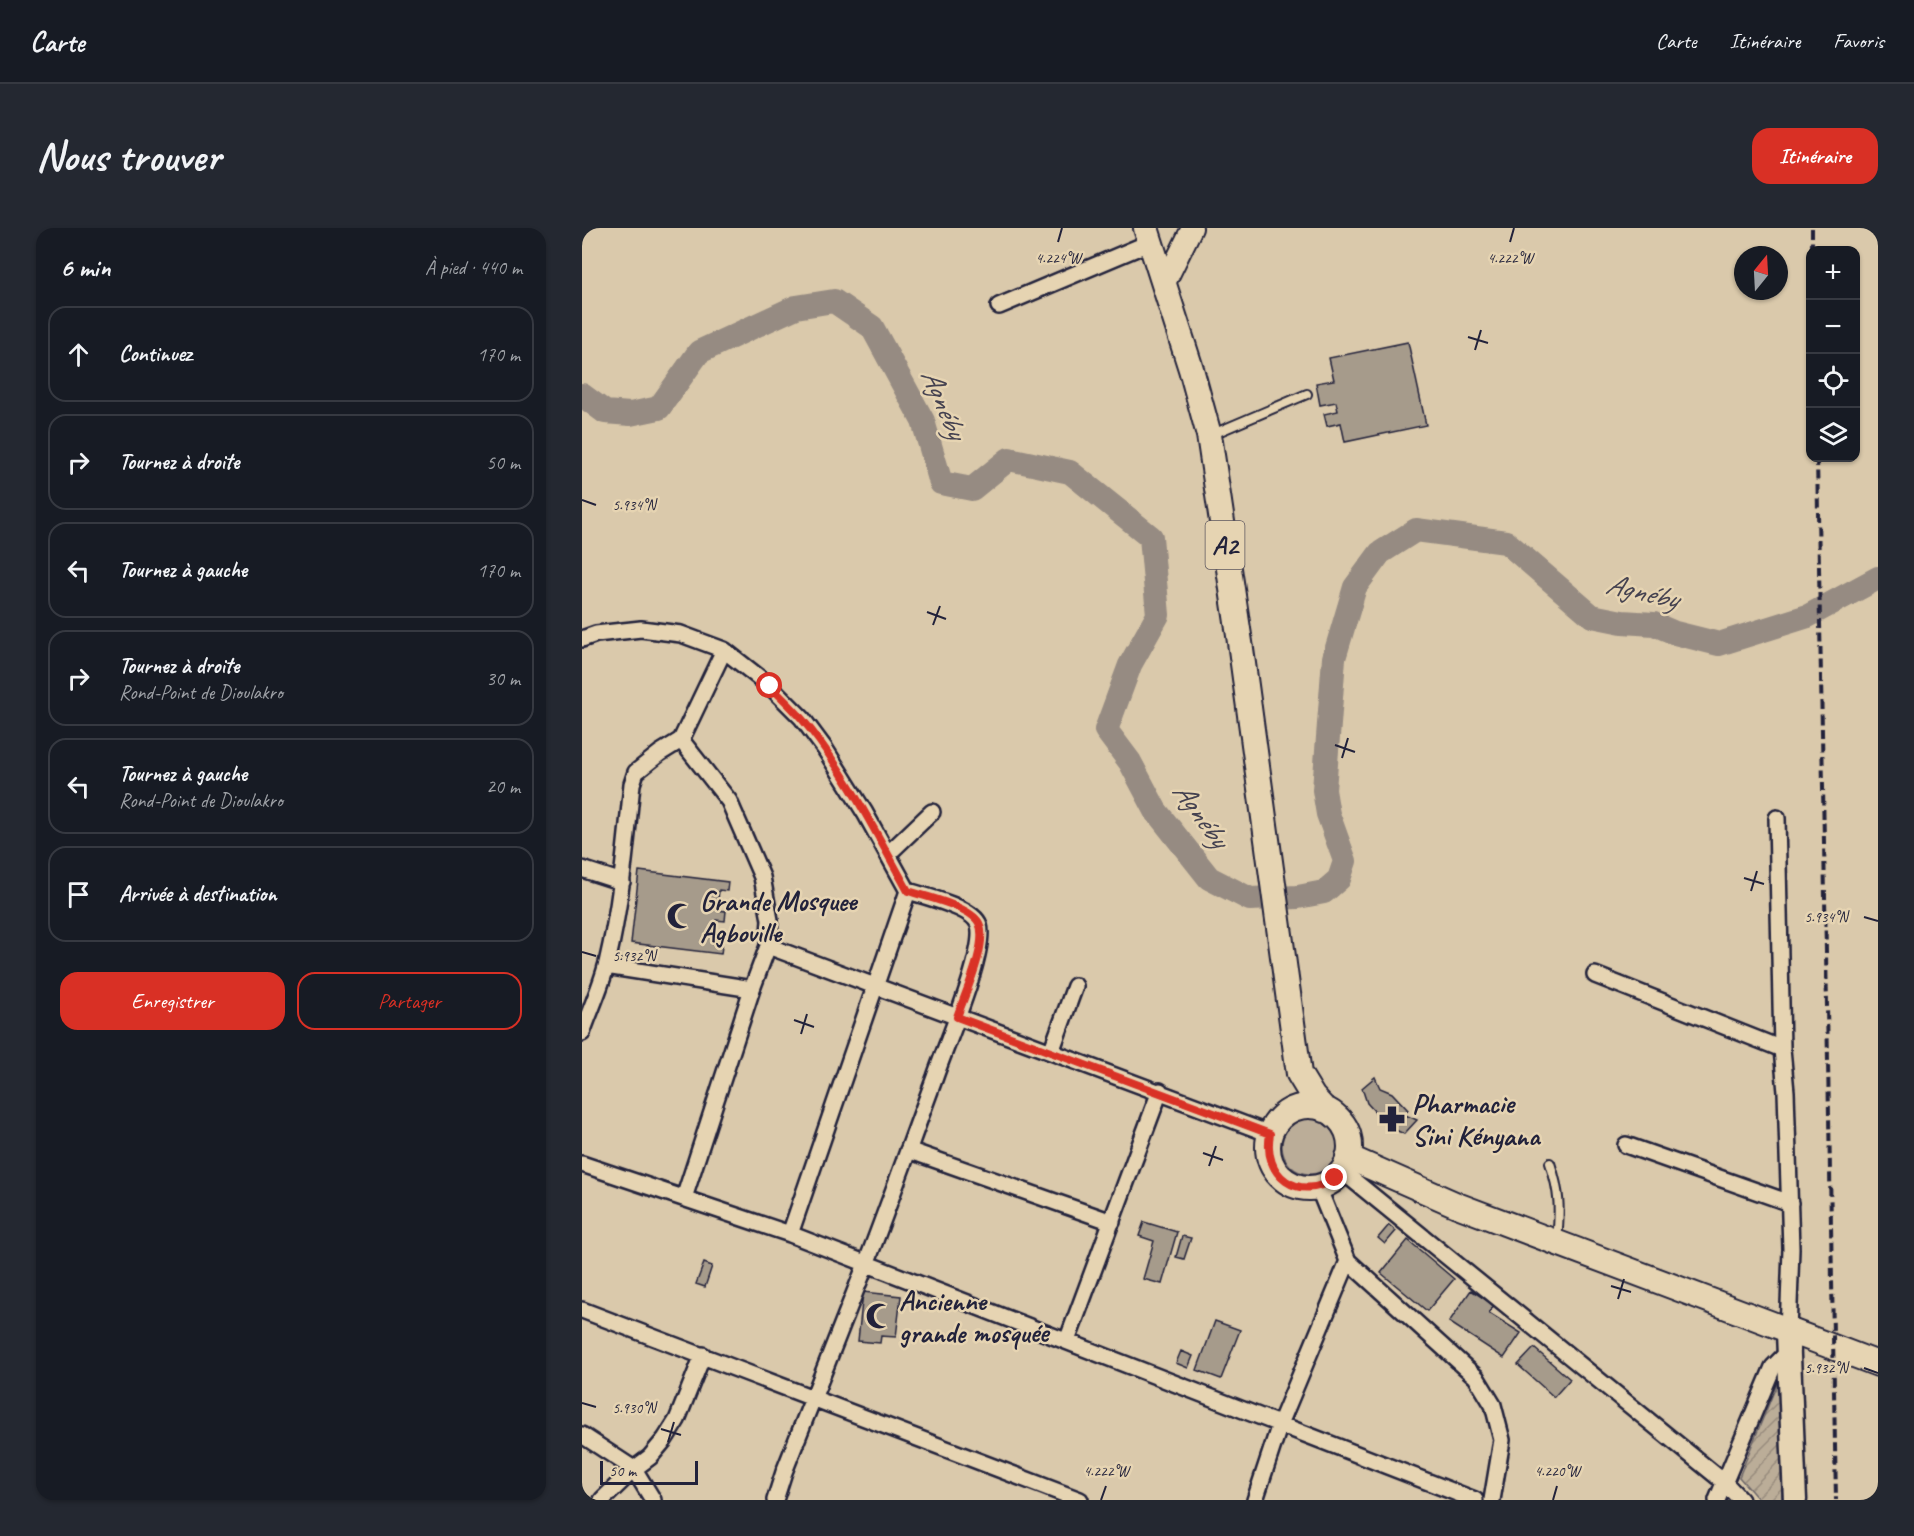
<!DOCTYPE html>
<html lang="fr">
<head>
<meta charset="utf-8">
<style>
  body { margin:0; font-family:Caveat,sans-serif; background:#242831; color:#f1f3f6 }
  .controls { position:absolute; right:18px; top:18px; display:grid; overflow:hidden; border-radius:12px; box-shadow:0 2px 4px #0004 }
  .controls button { width:54px; height:54px; display:grid; place-items:center; padding:0; border:0; border-bottom:2px solid #363941; background:#171b24; color:#f1f3f6; font:30px sans-serif }
  .compass { position:absolute; left:1152px; top:18px; width:54px; height:54px; border-radius:50%; background:#171b24; box-shadow:0 2px 4px #0004; rotate:18deg }
  .scale { position:absolute; left:18px; bottom:15px; width:98px; box-sizing:border-box; padding-left:6px; border:3px solid #22223b; border-top:0; font-size:16px; line-height:21px; white-space:nowrap; color:#22223b; -webkit-text-stroke:4px #e6d4b2; paint-order:stroke }
  .stop { position:absolute; width:18px; height:18px; margin:-14px; border:4px solid #d93025; border-radius:50%; background:#fff }
  .stop.end { background:#d93025; border-color:#fff; box-shadow:0 2px 6px #0008 }
  .list { margin:0; padding:0; list-style:none }
  h2 { display:flex; justify-content:space-between; align-items:center; height:78px; margin:0; padding:0 24px; font-size:26px }
  h2 small { font-size:20px; font-weight:400; color:#9ea1a6 }
  .list li { display:grid; grid-template-columns:39px 1fr auto; gap:18px; align-items:center; box-sizing:border-box; height:96px; margin:0 12px 12px; padding:0 12px; border:2px solid #363941; border-radius:18px }
  .list b { display:block; font-size:22px; white-space:nowrap }
  .list p { margin:0; font-size:20px; white-space:nowrap; color:#9ea1a6 }
  .list em { font-size:20px; font-style:normal; color:#9ea1a6 }
  .actions { display:flex; gap:12px; padding:18px 24px }
  .actions a { flex:1; padding:14px 0; border:2px solid #d93025; border-radius:18px; text-align:center; font-size:21px; color:#d93025 }
  .actions .main { background:#d93025; color:#fff }
  .icon { flex:none; width:33px; height:33px; fill:none; stroke:currentColor; stroke-width:2; stroke-linecap:round; stroke-linejoin:round }
  .map { position:relative; flex:none; width:1296px; height:1272px; overflow:hidden; border-radius:18px }
  header { display:flex; align-items:center; gap:36px; box-sizing:border-box; height:84px; padding:0 30px; background:#171b24; border-bottom:2px solid #363941 }
  header strong { font-size:28px }
  nav { display:flex; gap:33px; margin-inline-start:auto; font-size:21px }
  .intro { display:flex; align-items:center; justify-content:space-between; box-sizing:border-box; height:144px; padding:0 36px }
  h1 { margin:0; font-size:42px }
  .button { padding:15px 27px; border-radius:18px; background:#d93025; color:#fff; font-size:21px; font-weight:700 }
  main { display:flex; gap:36px; padding:0 36px }
  aside { flex:1; background:#171b24; border-radius:18px; box-shadow:0 2px 4px #0004 }
  .map>svg:first-child { display:block }
</style>
</head>
<body>
<header>
<strong>Carte</strong>
<nav><a>Carte</a><a>Itinéraire</a><a>Favoris</a></nav>
</header>
<div class="intro"><h1>Nous trouver</h1><a class="button">Itinéraire</a></div>
<main>
<aside>
<h2>6 min<small>À pied · 440 m</small></h2>
<ul class="list">
<li><svg class="icon" aria-label="ahead" viewBox="0 0 24 24"><path d="M12 20V5M6 11l6-6 6 6"/></svg><div><b>Continuez</b></div><em>170 m</em></li>
<li><svg class="icon" aria-label="right" viewBox="0 0 24 24"><path d="M7 20v-9h11M14 6l5 5-5 5"/></svg><div><b>Tournez à droite</b></div><em>50 m</em></li>
<li><svg class="icon" aria-label="left" viewBox="0 0 24 24"><path d="M17 20v-9H6M10 6l-5 5 5 5"/></svg><div><b>Tournez à gauche</b></div><em>170 m</em></li>
<li><svg class="icon" aria-label="right" viewBox="0 0 24 24"><path d="M7 20v-9h11M14 6l5 5-5 5"/></svg><div><b>Tournez à droite</b><p>Rond-Point de Dioulakro</p></div><em>30 m</em></li>
<li><svg class="icon" aria-label="left" viewBox="0 0 24 24"><path d="M17 20v-9H6M10 6l-5 5 5 5"/></svg><div><b>Tournez à gauche</b><p>Rond-Point de Dioulakro</p></div><em>20 m</em></li>
<li><svg class="icon" aria-label="arrive" viewBox="0 0 24 24"><path d="M6 21V4h12l-3 4 3 4H6"/></svg><div><b>Arrivée à destination</b></div></li>
</ul>
<div class="actions"><a class="main">Enregistrer</a><a>Partager</a></div>
</aside>
<div class="map">
<svg width="1296" height="1272" viewBox="0 0 1296 1272">
  <defs>
    <pattern id="garden-furrows" width="10" height="10" patternUnits="userSpaceOnUse" patternTransform="scale(1.5)"><rect width="10" height="10" fill="#bbad98"/><path d="M-1 1l2-2M0 10L10 0M9 11l2-2" fill="none" stroke="#988c7d"/></pattern>
  </defs>
  <rect width="100%" height="100%" fill="#dac9ab"/>
  <filter id="ink" filterUnits="userSpaceOnUse"><feTurbulence type="fractalNoise" baseFrequency=".0167" numOctaves="2"/><feDisplacementMap in="SourceGraphic" scale="12" xChannelSelector="R" yChannelSelector="G"/><feConvolveMatrix kernelMatrix="1 2 1 2 8 2 1 2 1" color-interpolation-filters="sRGB"/></filter>
  <g filter="url(#ink)">
    <path fill="#bbad98" stroke="#6e686a" stroke-width="1.5" d="M700 918a28 28 0 1 1 56 0a28 28 0 1 1-56 0Z"/>
    <path fill="url(#garden-furrows)" stroke="#6e686a" stroke-width="1.5" d="M 1197,1151 L 1200,1272 L 1177,1272 L 1157,1249 Z"/>
    <g fill="none" stroke-linecap="round" stroke-linejoin="round">
      <path stroke="#968b82" stroke-width="24" d="M 0,167 L 23,184 L 48,186 L 77,180 L 117,124 L 214,79 L 252,73 L 290,99 L 341,193 L 359,255 L 390,261 L 427,231 L 488,244 L 569,309 L 576,387 L 548,437 L 524,502 L 548,534 L 574,583 L 627,650 L 668,671 L 716,669 L 742,664 L 757,651 L 763,633 L 746,586 L 742,562 L 752,430 L 773,359 L 798,325 L 834,302 L 924,314 L 1010,388 L 1040,394 L 1072,396 L 1093,405 L 1137,416 L 1226,388 L 1296,350"/>
    </g>
    <path fill="#a69b8b" stroke="#22223b" stroke-width="1.5" d="M 826,114 L 844,197 L 763,214 L 759,195 L 745,198 L 742,186 L 756,183 L 754,174 L 738,177 L 734,155 L 752,152 L 747,130 Z
      M 57,643 L 146,654 L 145,663 L 137,662 L 135,682 L 144,683 L 143,693 L 134,692 L 132,717 L 140,718 L 139,726 L 49,715 Z
      M 793,849 L 798,860 L 810,865 L 826,882 L 821,886 L 835,892 L 822,906 L 807,899 L 785,875 L 780,860 Z
      M 562,994 L 595,1004 L 580,1056 L 561,1051 L 572,1013 L 557,1008 Z
      M 807,997 L 814,1003 L 803,1016 L 796,1010 Z
      M 600,1008 L 609,1010 L 602,1031 L 594,1029 Z
      M 826,1012 L 872,1051 L 845,1083 L 799,1045 Z
      M 122,1035 L 130,1038 L 123,1059 L 114,1056 Z
      M 889,1062 L 912,1077 L 907,1085 L 939,1105 L 922,1130 L 867,1094 Z
      M 281,1064 L 319,1068 L 314,1109 L 299,1108 L 298,1115 L 276,1113 Z
      M 633,1093 L 658,1102 L 639,1151 L 615,1142 Z
      M 952,1120 L 988,1151 L 972,1169 L 936,1137 Z
      M 599,1123 L 611,1128 L 606,1140 L 594,1135 Z"/>
    <g fill="none" stroke-linecap="round" stroke-linejoin="round">
      <g stroke="#22223b" stroke-width="12">
        <path id="service" d="M 631,206 L 725,166
          M 968,935 C 978,965 978,981 975,1013"/>
      </g>
      <g stroke="#22223b" stroke-width="20">
        <path id="minor" d="M 417,78 L 569,14
          M 0,411 L 14,406 L 59,401 L 99,406 L 142,422 L 188,458 L 220,490 L 243,521 L 283,585 L 326,663 C 343,668 392,680 397,697 C 405,723 363,819 353,849 C 330,911 308,974 284,1036 C 257,1106 229,1174 202,1244 L 193,1272
          M 99,512 L 147,573 L 180,649 L 188,692 L 186,718 L 170,761 L 102,970
          M 1195,590 L 1200,821 L 1204,864 L 1209,1021 L 1206,1104
          M 306,626 L 350,584
          M 0,641 L 40,654
          M 186,718 L 688,906
          M 24,738 L 170,761
          M 1013,747 L 1200,821
          M 0,805 C 8,782 19,759 25,735 C 39,676 44,616 50,556 L 54,544 L 78,525 L 99,512 L 142,422
          M 469,824 L 493,758
          M 1044,917 L 1208,975
          M 326,922 L 530,994
          M 0,936 L 208,1006 L 893,1272
          M 760,943 L 1142,1254 L 1159,1272
          M 736,959 L 766,1033 L 894,1149 L 911,1177 L 920,1212 L 910,1272
          M 208,1006 L 326,663
          M 0,1082 L 498,1272
          M 485,1113 L 578,863
          M 0,1207 L 52,1241 L 71,1272
          M 20,1272 L 52,1241 L 68,1229 L 83,1211 L 95,1192 L 121,1127
          M 673,1272 L 698,1196 L 766,1033
          M 1135,1272 L 1191,1139 L 1206,1124"/>
      </g>
      <g stroke="#22223b" stroke-width="24">
        <path id="tertiary" d="M 583,55 L 610,0"/>
      </g>
      <g stroke="#22223b" stroke-width="27">
        <path id="secondary" d="M 1206,1104 L 1213,1272"/>
      </g>
      <g stroke="#22223b" stroke-width="28">
        <path id="primary" d="M 564,0 L 609,141 L 627,207 L 659,421 L 717,846 L 731,869 L 743,882
          M686 919a41 41 0 1 1 82 0a41 41 0 1 1-82 0Z
          M 766,929 L 875,977 L 1296,1136"/>
      </g>
      <use href="#service" stroke="#e6d4b2" stroke-width="8"/>
      <use href="#minor" stroke="#e6d4b2" stroke-width="15"/>
      <use href="#tertiary" stroke="#e6d4b2" stroke-width="20"/>
      <use href="#secondary" stroke="#e6d4b2" stroke-width="22"/>
      <use href="#primary" stroke="#e6d4b2" stroke-width="24"/>
      <path stroke="#22223b" stroke-width="4" stroke-dasharray="9 4.5" stroke-linecap="butt" d="M 1230,0 L 1230,22
        M 1235,230 L 1254,1272"/>
    </g>
  </g>
  <g fill="none" stroke-linecap="round" stroke-linejoin="round" filter="url(#ink)">
    <path stroke="#d93025" stroke-width="8" d="M 188,458 C 199,469 210,479 220,491 C 261,539 295,607 326,663 C 343,668 389,679 397,695 C 407,715 382,768 375,789 L 688,906 C 680,948 717,975 753,950"/>
  </g>
  <path fill="none" stroke="#22223b" stroke-width="2" d="M 476,14 L 480,0M 928,14 L 932,0M 886,109 L 906,115M 893,122 L 899,102M 0,272 L 14,277M 345,384 L 364,391M 351,397 L 358,378M 753,517 L 773,524M 760,530 L 766,510M 1162,650 L 1182,656M 1169,663 L 1175,643M 1282,689 L 1296,693M 0,724 L 14,728M 212,792 L 232,799M 219,806 L 225,786M 621,925 L 641,932M 627,938 L 634,918M 1029,1058 L 1049,1064M 1036,1071 L 1042,1051M 1282,1140 L 1296,1145M 0,1175 L 14,1179M 79,1201 L 99,1207M 86,1214 L 92,1194M 519,1272 L 524,1258M 971,1272 L 975,1258"/>
  <defs>
    <g id="mosque-bare" transform="scale(2.07)"><path d="M3.5-4.9A6 6 0 1 0 3.5 4.9A5 5 0 1 1 3.5-4.9Z" fill="#22223b" stroke="#e6d4b2" stroke-width="2.5" paint-order="stroke"/></g>
    <g id="pharmacy-bare" transform="scale(2.07)"><path d="M-2-6h4v4h4v4h-4v4h-4v-4h-4v-4h4Z" fill="#22223b" stroke="#e6d4b2" stroke-width="2.5" paint-order="stroke"/></g>
  </defs>
  <g fill-rule="evenodd">
    <use href="#mosque-bare" x="98" y="688"/>
    <use href="#pharmacy-bare" x="810" y="891"/>
    <use href="#mosque-bare" x="297" y="1088"/>
  </g>
  <g text-anchor="middle" stroke-width="5" stroke-linejoin="round" paint-order="stroke">
    <rect fill="#e6d4b2" stroke="#5d575f" stroke-width="1.5" x="623.5" y="293" width="39" height="48" rx="4.5"/>
    <g font-size="27" font-weight="bold" fill="#22223b">
      <text x="643" y="326">A2</text>
    </g>
    <g font-size="28" font-weight="bold" fill="#22223b" stroke="#e6d4b2" text-anchor="start">
      <text x="118" y="682">Grande Mosquee<tspan x="118" dy="32">Agboville</tspan></text>
      <text x="830" y="885">Pharmacie<tspan x="830" dy="32">Sini Kényana</tspan></text>
      <text x="317" y="1082">Ancienne<tspan x="317" dy="32">grande mosquée</tspan></text>
    </g>
    <g font-size="30" font-style="italic" fill="#454250" stroke="#e6d4b2">
      <text transform="translate(362 175) rotate(67)" y="10">Agnéby</text>
      <text transform="translate(1060 363) rotate(13)" y="10">Agnéby</text>
      <text transform="translate(619 586) rotate(54)" y="10">Agnéby</text>
    </g>
  </g>
  <g font-size="15" text-anchor="middle" fill="#22223b" stroke="#e6d4b2" stroke-width="5" stroke-linejoin="round" paint-order="stroke">
    <text x="476" y="35">4.224°W</text>
    <text x="928" y="35">4.222°W</text>
    <text x="52" y="282">5.934°N</text>
    <text x="1244" y="694">5.934°N</text>
    <text x="52" y="733">5.932°N</text>
    <text x="1244" y="1145">5.932°N</text>
    <text x="52" y="1185">5.930°N</text>
    <text x="524" y="1248">4.222°W</text>
    <text x="975" y="1248">4.220°W</text>
  </g>
</svg>
<div class="controls">
<button>+</button>
<button>−</button>
<button><svg class="icon" aria-label="locate" viewBox="0 0 24 24"><circle cx="12" cy="12" r="6"/><path d="M12 2v4M12 18v4M2 12h4M18 12h4"/></svg></button>
<button><svg class="icon" aria-label="layers" viewBox="0 0 24 24"><path d="M12 4l9 5-9 5-9-5zM3 14l9 5 9-5"/></svg></button>
</div>
<svg class="compass" viewBox="-18 -18 36 36"><path d="M0-13l5 13h-10z" fill="#e53935"/><path d="M0 13l5-13h-10z" fill="#9ea1a6"/></svg>
<div class="scale">50 m</div>
<div class="stop" style="left:188px;top:458px"></div>
<div class="stop end" style="left:753px;top:950px"></div>
</div>
</main>
</body>
</html>
